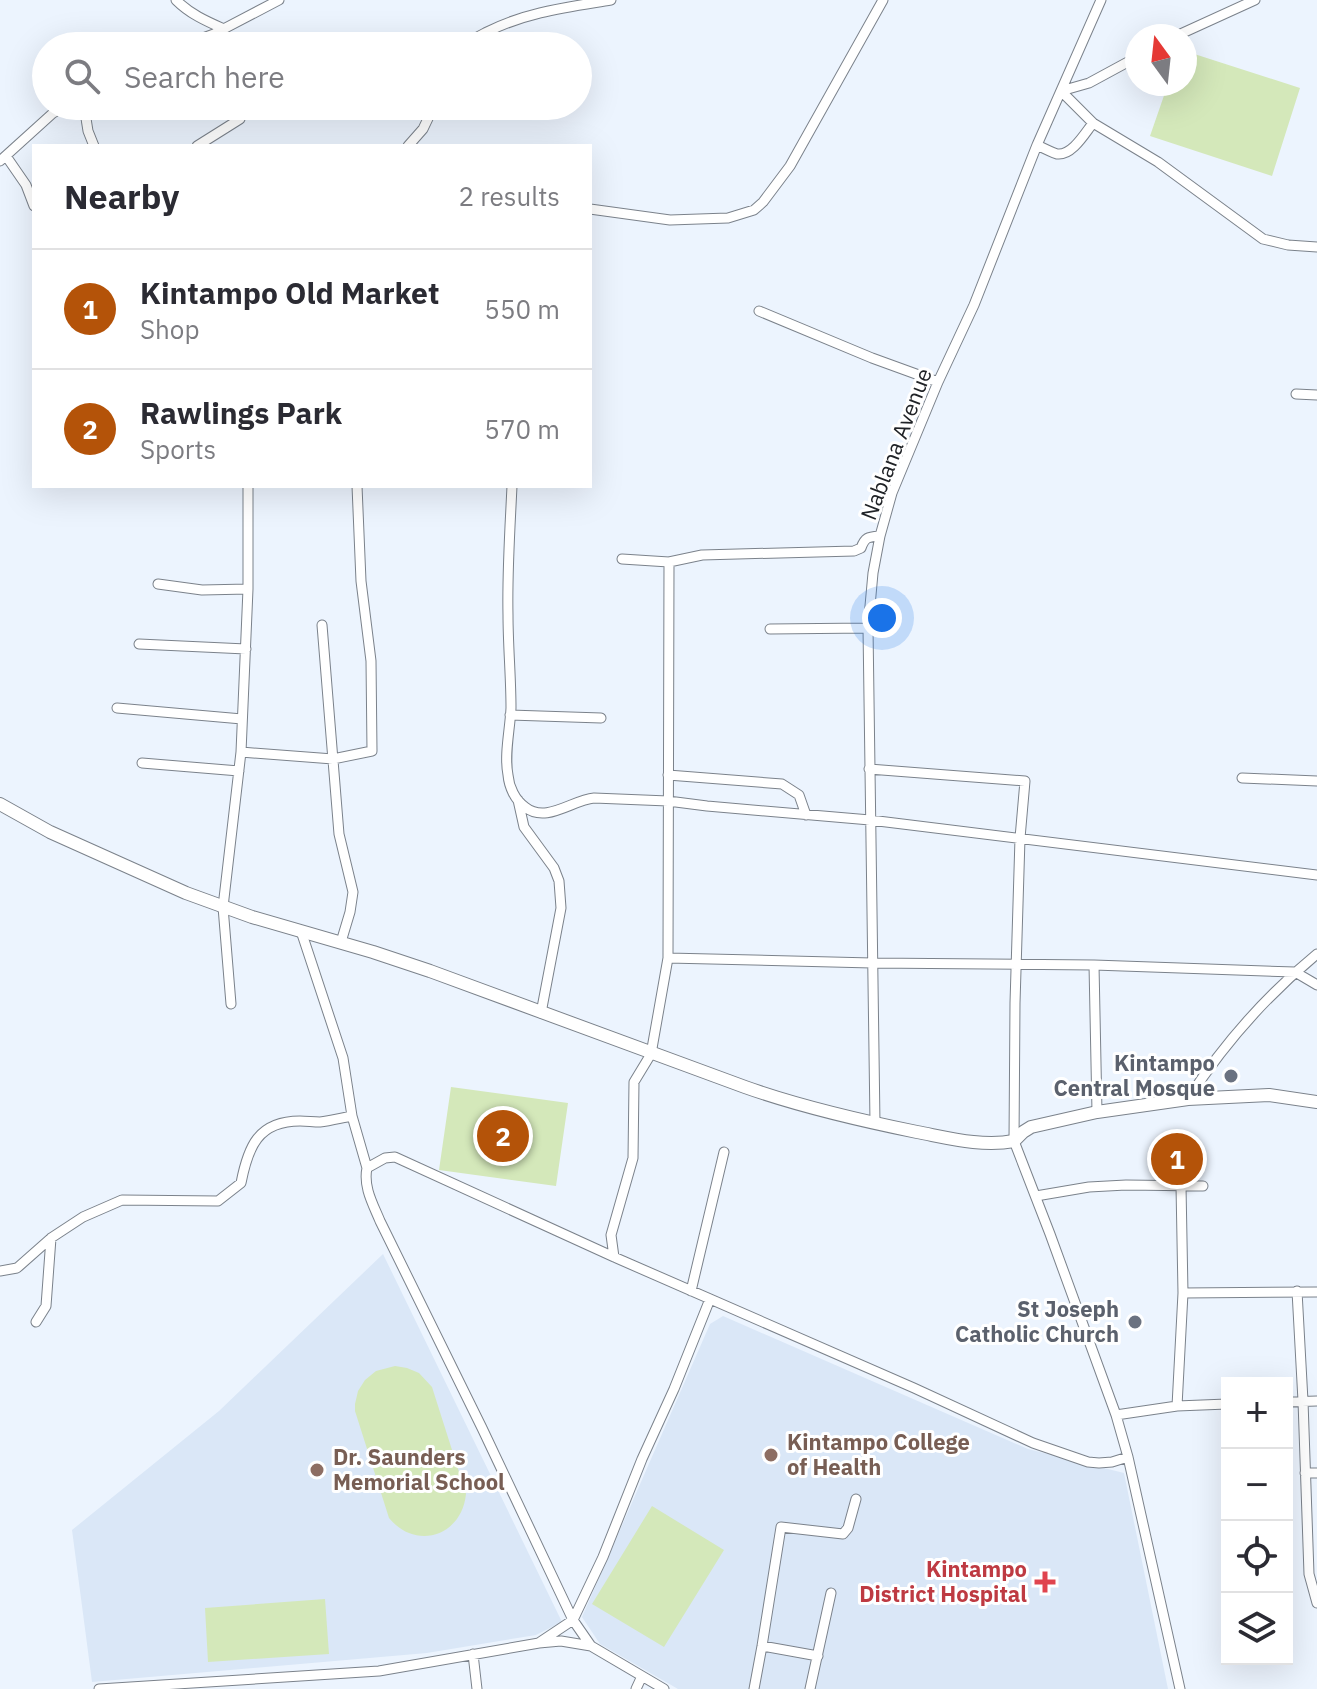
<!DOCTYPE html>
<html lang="en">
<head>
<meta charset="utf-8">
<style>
  body { margin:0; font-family:"IBM Plex Sans",sans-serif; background:#f2f2f3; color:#2b2b33 }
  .controls { position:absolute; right:24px; bottom:24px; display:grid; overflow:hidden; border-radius:0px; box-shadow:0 8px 32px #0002 }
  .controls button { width:72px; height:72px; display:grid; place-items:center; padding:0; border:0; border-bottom:2px solid #e1e1e2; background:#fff; color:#2b2b33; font:40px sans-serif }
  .compass { position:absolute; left:1125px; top:24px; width:72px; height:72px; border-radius:50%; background:#fff; box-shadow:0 8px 32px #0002; rotate:345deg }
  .you { position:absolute; left:882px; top:618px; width:28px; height:28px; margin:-20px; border:6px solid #fff; border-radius:50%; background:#1a73e8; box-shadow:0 0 0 12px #1a73e833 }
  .badge { display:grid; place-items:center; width:52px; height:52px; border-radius:50%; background:#b45309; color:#fff; font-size:26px; font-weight:700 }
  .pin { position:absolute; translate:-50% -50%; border:4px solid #fff; box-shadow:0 2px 8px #0006 }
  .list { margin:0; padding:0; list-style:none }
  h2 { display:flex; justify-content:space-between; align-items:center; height:104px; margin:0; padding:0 32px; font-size:34px }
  h2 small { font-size:26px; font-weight:400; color:#7c7c81 }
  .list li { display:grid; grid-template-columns:52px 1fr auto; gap:24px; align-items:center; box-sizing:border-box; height:120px; padding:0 32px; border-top:2px solid #e1e1e2 }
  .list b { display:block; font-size:30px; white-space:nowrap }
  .list p { margin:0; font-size:26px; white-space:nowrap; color:#7c7c81 }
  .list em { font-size:26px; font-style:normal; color:#7c7c81 }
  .icon { flex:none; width:44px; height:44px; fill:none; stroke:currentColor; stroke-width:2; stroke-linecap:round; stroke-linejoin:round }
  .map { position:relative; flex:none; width:1317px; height:1689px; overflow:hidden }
  .search { position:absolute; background:#fff; box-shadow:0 8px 32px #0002; left:32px; top:32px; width:560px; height:88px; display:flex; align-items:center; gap:20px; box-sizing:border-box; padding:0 28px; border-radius:44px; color:#7c7c81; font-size:30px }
  .panel { position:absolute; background:#fff; box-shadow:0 8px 32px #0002; left:32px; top:144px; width:560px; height:344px; border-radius:0px }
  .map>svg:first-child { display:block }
</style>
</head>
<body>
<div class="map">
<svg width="1317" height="1689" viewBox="0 0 1317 1689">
  <rect width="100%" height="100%" fill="#ecf4fe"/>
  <path fill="#dae7f7" d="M 383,1254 L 562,1622 L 536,1635 L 427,1653 L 92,1682 L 72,1530 L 219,1411 Z
    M 723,1316 L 1028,1449 L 1124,1473 L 1168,1689 L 678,1689 L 600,1644 L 582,1617 L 710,1324 Z"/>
  <path fill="#d4e8ba" d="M 1185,51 L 1300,88 L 1272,176 L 1150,136 L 1168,84 L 1185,84 Z
    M 451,1087 L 568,1103 L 556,1186 L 439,1170 Z
    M 395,1366 L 407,1368 L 419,1373 L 432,1387 L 466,1494 C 462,1536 416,1551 389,1518 L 355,1411 L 355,1404 L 358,1391 L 365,1380 L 376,1371 Z
    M 652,1506 L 724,1550 L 664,1647 L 592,1604 Z
    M 325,1599 L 329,1654 L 208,1662 L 205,1608 Z"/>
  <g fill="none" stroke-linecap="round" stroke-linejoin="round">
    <g stroke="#7b828b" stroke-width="11">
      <path id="street" d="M 176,0 C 190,14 206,21 224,29
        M 1176,36 L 1255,0
        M 181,46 L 214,34 L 279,0
        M 465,46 C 472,39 479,36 487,32 C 526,12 569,7 611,0
        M 1137,57 L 1089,83 L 1061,91 L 1093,123 L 1158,162 L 1263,239 L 1288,245 L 1317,247
        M 84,106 L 88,131 L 94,146
        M 1037,145 C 1043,148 1051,152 1057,154 C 1072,156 1085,133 1093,123
        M 197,146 L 240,119
        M 408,146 L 423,129 L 434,106
        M 6,156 L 26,185 L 34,206
        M 0,161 L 53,113 L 65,106
        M 590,209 L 670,220 L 728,218 L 754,210 L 763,202 L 790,166 L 883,0
        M 759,311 L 872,358 L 938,382
        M 1296,394 L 1317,395
        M 512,486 C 510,529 507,572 508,615 C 508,646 511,677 511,708 C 510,730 504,754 508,775 C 509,787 515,800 525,807 C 546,824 572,800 594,798 L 668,801 L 707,806 L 870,820 L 1317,875
        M 622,559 L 669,562
        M 158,584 L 202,590 L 248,589
        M 322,625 L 339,834 L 353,892 L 350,912 L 341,942
        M 770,629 L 868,628
        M 139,644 L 246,649
        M 117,708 L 242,719
        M 510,715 L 601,718
        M 241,752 L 333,759 L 372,751 L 371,661 L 361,581 L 357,486
        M 142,763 L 239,771
        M 869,769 L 1025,781 L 1020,838 L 1015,1003 L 1014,1141 L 1050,1234 L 1116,1415 L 1128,1457 L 1180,1689
        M 668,775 L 782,784 L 799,795 L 806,815
        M 1242,778 L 1317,781
        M 518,800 L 524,827 L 554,868 L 559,881 L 561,908 L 541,1013
        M 301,931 L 343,1058 L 352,1116 L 367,1168 L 385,1158 L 395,1157 L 614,1257 L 914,1388 L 1033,1443 L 1088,1462 L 1099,1463 L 1112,1462 L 1128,1457
        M 668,958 L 872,963 L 1094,965 L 1295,972 L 1317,985
        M 1094,965 L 1097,1112
        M 231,1004 L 223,907 L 241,752 L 248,589 L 248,486
        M 1188,1099 C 1223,1045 1267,995 1317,954
        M 875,1123 L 868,628 L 873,573 L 880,536 L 892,493 L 938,382 L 974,305 L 1037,145 L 1101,0
        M 367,1168 C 363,1187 373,1204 380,1221 L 482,1428 L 573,1620 L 591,1646
        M 1036,1196 L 1089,1187 L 1126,1185 L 1203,1186
        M 614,1257 L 611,1235 L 633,1158 L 634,1082 L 651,1054 L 668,958 L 669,562 L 702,555 L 854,551 L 861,548 C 865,537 868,537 880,536
        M 0,1271 L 17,1268 L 51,1238 L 83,1217 L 122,1200 L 218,1201 L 241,1183 C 248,1147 258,1121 300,1121 C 307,1121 313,1122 320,1122 C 330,1121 341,1118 352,1116
        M 691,1291 L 724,1152
        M 1297,1291 L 1303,1401 L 1309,1574 L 1317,1603
        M 1183,1293 L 1317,1292
        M 36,1322 L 46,1306 L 51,1238
        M 1287,1402 L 1317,1401
        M 1177,1406 L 1183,1293 L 1181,1186
        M 1116,1415 L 1177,1406 L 1227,1404
        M 1305,1473 L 1317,1473
        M 540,1642 L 573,1620 L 603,1557 L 642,1459 L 674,1389 L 710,1299
        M 762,1646 L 818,1656
        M 473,1654 L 477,1689
        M 99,1689 L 379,1671 L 539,1643 L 561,1641 L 591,1646 L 664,1689
        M 636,1689 L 642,1676
        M 754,1689 L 762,1646 L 781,1527 L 843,1534 L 848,1528 L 856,1499
        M 810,1689 L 831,1593"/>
    </g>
    <g stroke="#7b828b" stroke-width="14">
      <path id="secondary" d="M 0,804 L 50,832 L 186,893 L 252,917 L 373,952 L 430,971 L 745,1087 C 801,1107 858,1120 917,1132 C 949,1138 982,1147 1014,1141 L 1023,1132 L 1031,1127 L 1097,1112 L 1188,1099 L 1269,1095 L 1317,1102"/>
    </g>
    <use href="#street" stroke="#fff" stroke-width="9"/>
    <use href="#secondary" stroke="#fff" stroke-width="12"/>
  </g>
  <g fill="#6b7280" stroke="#fff" stroke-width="3">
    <circle cx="1231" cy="1076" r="8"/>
    <circle cx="1135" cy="1322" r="8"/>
  </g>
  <g fill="#8d6e63" stroke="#fff" stroke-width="3">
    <circle cx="771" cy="1455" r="8"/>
    <circle cx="317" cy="1470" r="8"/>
  </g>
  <path fill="#e0444e" stroke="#fff" stroke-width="3" d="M1041 1570h8v8h8v8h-8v8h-8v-8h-8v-8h8z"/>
  <g text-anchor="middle" stroke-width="6" stroke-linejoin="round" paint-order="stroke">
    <g font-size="22" fill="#202327" stroke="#fff">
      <text transform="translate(896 444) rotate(-69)" y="8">Nablana Avenue</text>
    </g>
    <g font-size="22" font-weight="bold" fill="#5b616d" stroke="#fff" text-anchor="end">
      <text x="1215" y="1071">Kintampo<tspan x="1215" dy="25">Central Mosque</tspan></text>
      <text x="1119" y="1317">St Joseph<tspan x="1119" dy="25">Catholic Church</tspan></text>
    </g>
    <g font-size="22" font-weight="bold" fill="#785e54" stroke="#fff" text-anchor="start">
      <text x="787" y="1450">Kintampo College<tspan x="787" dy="25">of Health</tspan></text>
      <text x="333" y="1465">Dr. Saunders<tspan x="333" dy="25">Memorial School</tspan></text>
    </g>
    <g font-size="22" font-weight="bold" fill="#be3a42" stroke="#fff" text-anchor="end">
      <text x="1027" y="1577">Kintampo<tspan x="1027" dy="25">District Hospital</tspan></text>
    </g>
  </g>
</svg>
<div class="controls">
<button>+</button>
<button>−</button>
<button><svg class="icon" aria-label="locate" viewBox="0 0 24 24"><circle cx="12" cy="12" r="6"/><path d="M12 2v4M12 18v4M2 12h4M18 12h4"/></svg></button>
<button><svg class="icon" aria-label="layers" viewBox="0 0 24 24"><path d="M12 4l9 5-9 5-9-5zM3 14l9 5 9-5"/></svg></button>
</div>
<svg class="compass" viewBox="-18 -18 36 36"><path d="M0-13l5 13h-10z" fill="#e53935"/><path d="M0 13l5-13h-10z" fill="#7c7c81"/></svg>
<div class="you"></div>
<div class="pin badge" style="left:1177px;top:1159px">1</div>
<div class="pin badge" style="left:503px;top:1136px">2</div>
<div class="search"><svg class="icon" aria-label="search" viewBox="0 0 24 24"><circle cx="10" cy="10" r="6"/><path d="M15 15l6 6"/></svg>Search here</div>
<section class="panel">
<h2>Nearby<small>2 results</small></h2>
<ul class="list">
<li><span class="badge">1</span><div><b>Kintampo Old Market</b><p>Shop</p></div><em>550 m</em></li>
<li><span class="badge">2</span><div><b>Rawlings Park</b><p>Sports</p></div><em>570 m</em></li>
</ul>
</section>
</div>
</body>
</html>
